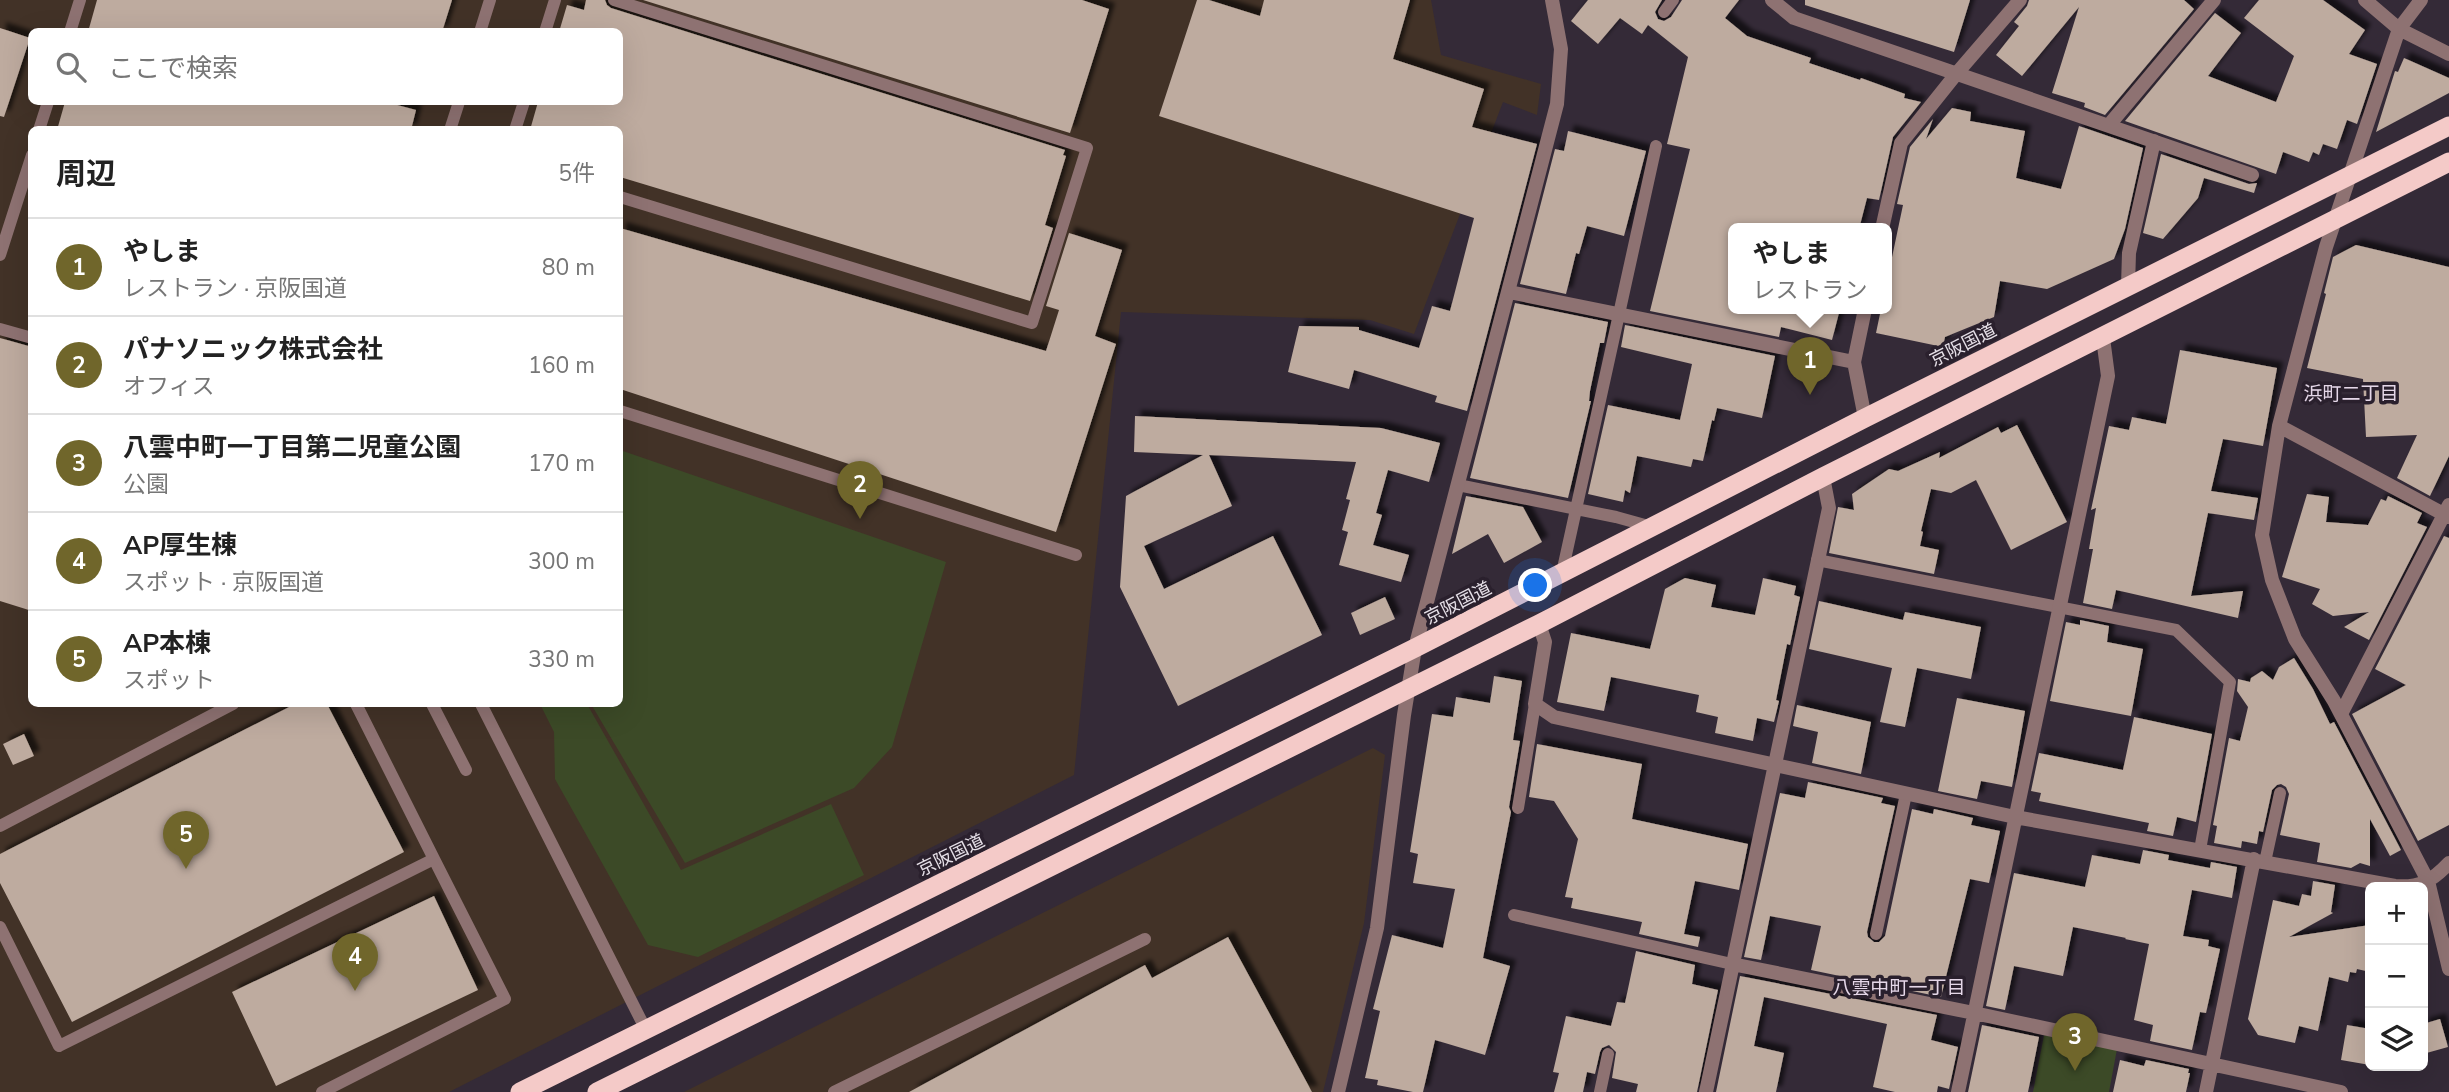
<!DOCTYPE html>
<html lang="ja">
<head>
<meta charset="utf-8">
<style>
  body { margin:0; font-family:"Nunito Sans","Noto Sans JP",sans-serif; background:#f6f6f6; color:#222 }
  .controls { position:absolute; right:21px; bottom:21px; display:grid; overflow:hidden; border-radius:10px; box-shadow:0 7px 28px #0002 }
  .controls button { width:63px; height:63px; display:grid; place-items:center; padding:0; border:0; border-bottom:2px solid #e0e0e0; background:#fff; color:#222; font:35px sans-serif }
  .you { position:absolute; left:1536px; top:586px; width:24px; height:24px; margin:-18px; border:5px solid #fff; border-radius:50%; background:#1a73e8; box-shadow:0 0 0 10px #1a73e833 }
  .badge { display:grid; place-items:center; width:46px; height:46px; border-radius:50%; background:#70662b; color:#fff; font-size:23px; font-weight:700 }
  .pin { position:absolute; translate:-50% -58px; filter:drop-shadow(0 2px 4px #0008) }
  .pin::after { content:''; position:absolute; top:37px; width:24px; height:21px; background:inherit; clip-path:polygon(0 0,100% 0,50% 100%) }
  .popup { position:absolute; left:1728px; top:223px; width:164px; height:91px; box-sizing:border-box; display:grid; place-content:center; border-radius:10px; background:#fff; filter:drop-shadow(0 2px 5px #0005); font-size:23px; white-space:nowrap; color:#767676 }
  .popup b { font-size:26px; color:#222 }
  .popup::after { content:''; position:absolute; left:50%; top:100%; margin-left:-14px; border:14px solid transparent; border-top-color:#fff }
  .list { margin:0; padding:0; list-style:none }
  h2 { display:flex; justify-content:space-between; align-items:center; height:91px; margin:0; padding:0 28px; font-size:30px }
  h2 small { font-size:23px; font-weight:400; color:#767676 }
  .list li { display:grid; grid-template-columns:46px 1fr auto; gap:21px; align-items:center; box-sizing:border-box; height:98px; padding:0 28px; border-top:2px solid #e0e0e0 }
  .list b { display:block; font-size:26px; white-space:nowrap }
  .list p { margin:0; font-size:23px; white-space:nowrap; color:#767676 }
  .list em { font-size:23px; font-style:normal; color:#767676 }
  .icon { flex:none; width:38px; height:38px; fill:none; stroke:currentColor; stroke-width:2; stroke-linecap:round; stroke-linejoin:round }
  .map { position:relative; flex:none; width:2449px; height:1092px; overflow:hidden }
  .search { position:absolute; background:#fff; box-shadow:0 7px 28px #0002; left:28px; top:28px; width:595px; height:77px; display:flex; align-items:center; gap:18px; box-sizing:border-box; padding:0 24px; border-radius:10px; color:#767676; font-size:26px }
  .panel { position:absolute; background:#fff; box-shadow:0 7px 28px #0002; left:28px; top:126px; width:595px; height:581px; border-radius:10px }
  .map>svg:first-child { display:block }
</style>
</head>
<body>
<div class="map">
<svg width="2449" height="1092" viewBox="0 0 2449 1092">
  <defs>
    <filter id="shadow"><feDropShadow dx="6" dy="-6" stdDeviation="2" flood-color="#0009"/></filter>
  </defs>
  <rect width="100%" height="100%" fill="#342a37"/>
  <path fill="#423227" fill-rule="evenodd" d="M 0,0 L 1431,0 L 1441,55 L 1541,84 L 1537,115 L 1503,102 L 1414,334 L 1370,320 L 1121,312 L 1074,775 L 449,1092 L 0,1092 ZM 32,32 L 620,32 L 620,102 L 32,102 ZM 32,130 L 620,130 L 620,704 L 32,704 Z
    M 1373,748 L 1385,755 L 1364,923 L 1323,1092 L 684,1092 Z"/>
  <path fill="#3c4a27" d="M 620,450 L 946,562 L 892,747 L 854,788 L 685,863 L 591,704 L 620,704 Z
    M 540,704 L 587,704 L 681,870 L 831,804 L 864,875 L 698,957 L 648,945 L 555,779 L 554,732 Z
    M 2044,1035 L 2117,1049 L 2109,1092 L 2033,1092 Z"/>
  <path fill="#beab9f" filter="url(#shadow)" d="M 97,0 L 452,0 L 442,32 L 88,32 Z
    M 586,0 L 605,0 L 607,5 L 611,8 L 1065,150 L 1063,155 L 1066,156 L 1045,225 L 1053,228 L 1030,301 L 620,177 L 620,130 L 530,130 L 538,102 L 620,102 L 620,32 L 559,32 L 567,5 L 584,10 Z
    M 643,0 L 1082,0 L 1109,9 L 1070,133 Z
    M 1197,0 L 1209,0 L 1260,16 L 1264,0 L 1410,0 L 1393,59 L 1484,89 L 1472,127 L 1537,144 L 1467,411 L 1435,402 L 1437,396 L 1354,370 L 1349,389 L 1288,372 L 1299,326 L 1359,327 L 1359,330 L 1419,348 L 1432,306 L 1450,311 L 1474,218 L 1159,116 Z
    M 1588,0 L 1662,0 L 1655,12 L 1658,19 L 1664,21 L 1671,17 L 1682,0 L 1739,0 L 1725,18 L 1747,36 L 1811,58 L 1809,63 L 1860,80 L 1861,78 L 1905,94 L 1904,98 L 1921,102 L 1893,137 L 1879,200 L 1867,198 L 1859,229 L 1733,229 L 1733,309 L 1840,309 L 1832,340 L 1781,327 L 1779,337 L 1650,311 L 1690,149 L 1667,144 L 1688,57 L 1648,25 L 1642,34 L 1620,18 L 1598,44 L 1571,21 Z
    M 1805,0 L 1970,0 L 1954,52 L 1805,5 Z
    M 2029,0 L 2184,0 L 2194,9 L 2105,115 L 2084,107 L 2085,103 L 2052,93 L 2079,7 L 2022,76 L 1996,55 L 2019,26 L 2014,22 L 2027,6 Z
    M 2259,0 L 2323,0 L 2365,30 L 2349,54 L 2377,64 L 2357,124 L 2347,120 L 2337,149 L 2323,144 L 2319,155 L 2313,152 L 2309,162 L 2283,152 L 2276,174 L 2125,121 L 2215,13 L 2241,33 L 2208,76 L 2276,102 L 2294,56 L 2244,18 Z
    M 0,28 L 30,38 L 4,117 L 0,116 Z
    M 2404,58 L 2449,78 L 2449,93 L 2376,132 L 2395,71 L 2398,72 Z
    M 65,102 L 386,102 L 416,110 L 411,130 L 57,130 Z
    M 1952,108 L 1971,112 L 1970,121 L 2025,131 L 2016,178 L 2061,189 L 2079,126 L 2143,148 L 2125,229 L 2114,259 L 2047,289 L 2000,281 L 1994,317 L 1945,337 L 1943,347 L 1876,333 L 1881,309 L 1887,309 L 1887,281 L 1903,205 L 1897,204 L 1910,147 L 1933,119 L 1926,139 Z
    M 1568,131 L 1646,151 L 1624,236 L 1587,226 L 1579,254 L 1576,253 L 1566,294 L 1520,284 L 1555,149 L 1564,151 Z
    M 2161,154 L 2249,184 L 2257,183 L 2254,193 L 2204,178 L 2198,198 L 2163,239 L 2143,233 Z
    M 620,228 L 1046,351 L 1059,310 L 1046,306 L 1069,233 L 1122,250 L 1095,336 L 1116,344 L 1056,532 L 620,389 Z
    M 2356,245 L 2449,267 L 2449,456 L 2430,496 L 2397,478 L 2417,435 L 2366,437 L 2363,379 L 2307,368 L 2326,294 L 2324,293 L 2333,257 Z
    M 1515,303 L 1608,322 L 1604,343 L 1600,343 L 1590,391 L 1589,401 L 1591,401 L 1568,498 L 1470,478 Z
    M 1625,325 L 1775,356 L 1762,418 L 1717,408 L 1714,421 L 1712,420 L 1703,461 L 1693,459 L 1691,467 L 1637,456 L 1630,493 L 1625,490 L 1623,502 L 1588,494 L 1608,405 L 1680,420 L 1692,364 L 1621,347 Z
    M 0,338 L 32,347 L 32,611 L 0,601 Z
    M 2180,350 L 2277,368 L 2263,446 L 2223,439 L 2211,491 L 2258,498 L 2254,520 L 2208,513 L 2191,596 L 2243,591 L 2238,618 L 2116,590 L 2112,609 L 2083,603 L 2093,549 L 2089,549 L 2096,508 L 2091,510 L 2109,426 L 2129,430 L 2132,417 L 2166,424 Z
    M 1135,416 L 1381,428 L 1440,443 L 1429,482 L 1388,470 L 1376,513 L 1382,515 L 1373,545 L 1409,555 L 1401,582 L 1339,565 L 1348,532 L 1342,530 L 1350,500 L 1346,499 L 1356,462 L 1209,455 L 1232,506 L 1144,546 L 1164,589 L 1273,536 L 1322,635 L 1178,706 L 1120,587 L 1126,496 L 1203,455 L 1134,452 Z
    M 2017,425 L 2067,522 L 2011,550 L 1976,480 L 1951,493 L 1931,489 L 1921,531 L 1923,532 L 1920,546 L 1939,550 L 1934,574 L 1829,553 L 1838,507 L 1854,510 L 1852,494 L 1889,469 L 1898,471 L 1940,452 L 1939,458 L 1998,427 L 2001,433 Z
    M 2307,494 L 2329,497 L 2326,522 L 2368,525 L 2381,499 L 2386,501 L 2388,496 L 2422,513 L 2417,523 L 2427,527 L 2369,640 L 2344,627 L 2369,612 L 2333,616 L 2312,604 L 2320,589 L 2282,577 Z
    M 1466,496 L 1523,507 L 1542,542 L 1504,563 L 1488,534 L 1452,554 Z
    M 2444,536 L 2449,538 L 2449,825 L 2418,841 L 2352,714 L 2406,685 L 2375,669 Z
    M 1685,578 L 1716,585 L 1711,607 L 1755,615 L 1763,578 L 1796,586 L 1794,595 L 1800,597 L 1790,645 L 1787,644 L 1776,700 L 1779,701 L 1774,722 L 1757,718 L 1753,741 L 1715,733 L 1718,717 L 1696,712 L 1699,695 L 1611,677 L 1604,711 L 1557,702 L 1571,633 L 1650,649 L 1665,589 Z
    M 1385,597 L 1395,619 L 1360,635 L 1351,613 Z
    M 1819,601 L 1903,620 L 1905,612 L 1981,627 L 1971,679 L 1917,668 L 1905,727 L 1880,722 L 1892,668 L 1809,649 Z
    M 2080,620 L 2109,626 L 2107,642 L 2143,649 L 2131,716 L 2050,701 L 2066,622 L 2080,625 Z
    M 2294,658 L 2313,689 L 2330,724 L 2334,722 L 2401,850 L 2390,856 L 2370,819 L 2370,866 L 2360,863 L 2351,868 L 2317,862 L 2320,843 L 2280,835 L 2289,794 L 2286,787 L 2281,784 L 2277,785 L 2272,790 L 2263,832 L 2259,831 L 2257,844 L 2242,841 L 2241,848 L 2214,843 L 2217,826 L 2213,825 L 2229,738 L 2240,741 L 2248,707 L 2237,691 L 2238,679 L 2250,682 L 2251,678 L 2262,671 L 2273,680 L 2279,667 Z
    M 1494,676 L 1522,681 L 1513,740 L 1520,741 L 1509,807 L 1511,812 L 1483,958 L 1510,966 L 1485,1055 L 1435,1040 L 1423,1092 L 1413,1092 L 1377,1085 L 1378,1080 L 1365,1078 L 1380,1011 L 1373,1009 L 1392,935 L 1443,948 L 1455,889 L 1413,883 L 1418,854 L 1410,852 L 1432,714 L 1453,717 L 1456,697 L 1490,703 Z
    M 1957,698 L 2025,711 L 2012,787 L 1981,781 L 1977,799 L 1938,791 Z
    M 295,704 L 327,704 L 404,852 L 72,1022 L 0,883 L 0,854 Z
    M 1797,705 L 1871,722 L 1861,774 L 1812,763 L 1818,732 L 1793,726 Z
    M 2134,717 L 2212,734 L 2196,822 L 2177,817 L 2173,836 L 2147,831 L 2149,823 L 2039,801 L 2041,793 L 2031,791 L 2039,753 L 2123,770 Z
    M 24,734 L 34,756 L 13,765 L 3,744 Z
    M 1537,744 L 1642,764 L 1632,819 L 1748,844 L 1739,890 L 1695,881 L 1684,934 L 1700,937 L 1698,947 L 1639,934 L 1642,922 L 1571,908 L 1573,898 L 1565,897 L 1578,839 L 1554,801 L 1529,797 Z
    M 1808,782 L 1883,798 L 1881,803 L 1895,806 L 1867,932 L 1868,937 L 1874,942 L 1879,942 L 1885,936 L 1912,809 L 1933,814 L 1934,809 L 1973,818 L 1971,825 L 2000,831 L 1989,883 L 1970,879 L 1941,997 L 1811,970 L 1821,926 L 1770,916 L 1761,960 L 1744,957 L 1780,793 L 1805,798 Z
    M 2143,850 L 2169,855 L 2168,860 L 2210,868 L 2211,862 L 2237,867 L 2232,898 L 2192,890 L 2183,936 L 2209,940 L 2208,946 L 2220,949 L 2206,1013 L 2200,1012 L 2192,1050 L 2150,1041 L 2153,1025 L 2134,1020 L 2149,944 L 2125,939 L 2126,938 L 2073,927 L 2063,976 L 2014,966 L 2005,1010 L 1986,1006 L 2014,873 L 2085,887 L 2092,855 L 2140,864 Z
    M 2313,881 L 2335,885 L 2331,912 L 2333,913 L 2289,937 L 2370,925 L 2370,972 L 2357,969 L 2356,973 L 2350,972 L 2348,982 L 2329,977 L 2318,1031 L 2299,1026 L 2295,1043 L 2258,1035 L 2248,1019 L 2273,900 L 2299,906 L 2302,894 L 2311,896 Z
    M 434,896 L 478,990 L 276,1086 L 232,992 Z
    M 1228,937 L 1312,1092 L 909,1092 L 1145,965 L 1152,978 Z
    M 1636,951 L 1695,965 L 1692,984 L 1718,990 L 1697,1092 L 1636,1092 L 1638,1084 L 1612,1078 L 1616,1052 L 1609,1045 L 1602,1048 L 1600,1052 L 1595,1074 L 1587,1072 L 1583,1092 L 1554,1092 L 1559,1073 L 1553,1072 L 1566,1016 L 1611,1026 L 1617,1002 L 1625,1003 Z
    M 1740,976 L 1937,1015 L 1931,1040 L 1958,1047 L 1949,1089 L 1938,1086 L 1937,1092 L 1895,1092 L 1873,1087 L 1887,1024 L 1764,997 L 1754,1046 L 1784,1053 L 1776,1092 L 1716,1092 Z
    M 2440,1019 L 2448,1047 L 2423,1054 L 2423,1024 Z
    M 1982,1025 L 2039,1037 L 2028,1092 L 1968,1092 Z
    M 2347,1025 L 2370,1029 L 2370,1065 L 2341,1060 Z
    M 2120,1060 L 2144,1066 L 2146,1060 L 2189,1069 L 2188,1073 L 2190,1073 L 2186,1092 L 2113,1092 Z"/>
  <g fill="none" stroke-linecap="round" stroke-linejoin="round">
    <path stroke="#8e7272" stroke-width="12" d="M 614,0 L 1087,148 L 1032,323 L 620,197
      M 1664,12 L 1673,0
      M 70,32 L 80,0
      M 480,32 L 490,0
      M 545,32 L 555,0
      M 39,130 L 48,102
      M 450,130 L 459,102
      M 515,130 L 524,102
      M 0,255 L 32,155
      M 0,329 L 32,338
      M 620,411 L 1076,555
      M 1458,485 L 1616,517 L 1652,527
      M 1817,560 L 2176,630 L 2230,682 L 2200,850
      M 1562,573 L 1656,146
      M 432,704 L 466,770
      M 481,704 L 646,1030
      M 1518,808 L 1535,704
      M 0,826 L 233,704
      M 2265,862 L 2280,793
      M 1514,915 L 1732,964
      M 0,927 L 59,1046 L 434,859 L 356,704
      M 1876,934 L 1906,794
      M 322,1092 L 505,999 L 434,859
      M 834,1092 L 1145,939
      M 1600,1092 L 1608,1054"/>
    <path stroke="#8e7272" stroke-width="14" d="M 1772,0 L 1794,18 L 2252,175
      M 2365,0 L 2399,29 L 2449,54
      M 2421,0 L 2399,29 L 2326,247 L 2279,426 L 2262,535 L 2272,580 L 2295,639 L 2334,701 L 2428,881 L 2449,969
      M 2109,125 L 2214,0
      M 1882,229 L 1901,143 L 1957,73 L 2020,0
      M 2128,286 L 2129,253 L 2154,141
      M 1509,292 L 1854,362 L 1865,418
      M 1854,362 L 1865,309
      M 2279,426 L 2449,517
      M 1539,624 L 1545,642 L 1535,704 L 1554,717 L 2015,817 L 2395,886 C 2420,888 2432,881 2449,863
      M 2341,714 L 2449,505
      M 1732,964 L 1974,1013 L 2341,1092
      M 1338,1092 L 1377,928 L 1404,715 L 1415,648 L 1557,104 L 1561,49 L 1552,0
      M 1706,1092 L 1829,508 L 1823,477
      M 1958,1092 L 2108,376 L 2103,338
      M 2206,1092 L 2254,859"/>
    <path stroke="#f4cac8" stroke-width="19" d="M 520,1092 L 1415,648 L 1865,418 L 2449,126
      M 597,1092 L 1539,624 L 1823,477 L 2449,162"/>
  </g>
  <g text-anchor="middle" stroke-width="7" stroke-linejoin="round" paint-order="stroke">
    <g font-size="18" fill="#e6e0e8" stroke="#2a202d">
      <text transform="translate(1963 345) rotate(-27)" y="6">京阪国道</text>
      <text transform="translate(1458 603) rotate(-27)" y="6">京阪国道</text>
      <text transform="translate(951 855) rotate(-26)" y="6">京阪国道</text>
    </g>
    <g font-size="19" fill="#e5d7e8" stroke="#2a202d">
      <text x="2351" y="400">浜町二丁目</text>
      <text x="1899" y="994">八雲中町一丁目</text>
    </g>
  </g>
</svg>
<div class="controls">
<button>+</button>
<button>−</button>
<button><svg class="icon" aria-label="layers" viewBox="0 0 24 24"><path d="M12 4l9 5-9 5-9-5zM3 14l9 5 9-5"/></svg></button>
</div>
<div class="you"></div>
<div class="pin badge" style="left:1810px;top:395px">1</div>
<div class="popup"><b>やしま</b>レストラン</div>
<div class="pin badge" style="left:860px;top:519px">2</div>
<div class="pin badge" style="left:2075px;top:1071px">3</div>
<div class="pin badge" style="left:355px;top:991px">4</div>
<div class="pin badge" style="left:186px;top:869px">5</div>
<div class="search"><svg class="icon" aria-label="search" viewBox="0 0 24 24"><circle cx="10" cy="10" r="6"/><path d="M15 15l6 6"/></svg>ここで検索</div>
<section class="panel">
<h2>周辺<small>5件</small></h2>
<ul class="list">
<li><span class="badge">1</span><div><b>やしま</b><p>レストラン · 京阪国道</p></div><em>80 m</em></li>
<li><span class="badge">2</span><div><b>パナソニック株式会社</b><p>オフィス</p></div><em>160 m</em></li>
<li><span class="badge">3</span><div><b>八雲中町一丁目第二児童公園</b><p>公園</p></div><em>170 m</em></li>
<li><span class="badge">4</span><div><b>AP厚生棟</b><p>スポット · 京阪国道</p></div><em>300 m</em></li>
<li><span class="badge">5</span><div><b>AP本棟</b><p>スポット</p></div><em>330 m</em></li>
</ul>
</section>
</div>
</body>
</html>
